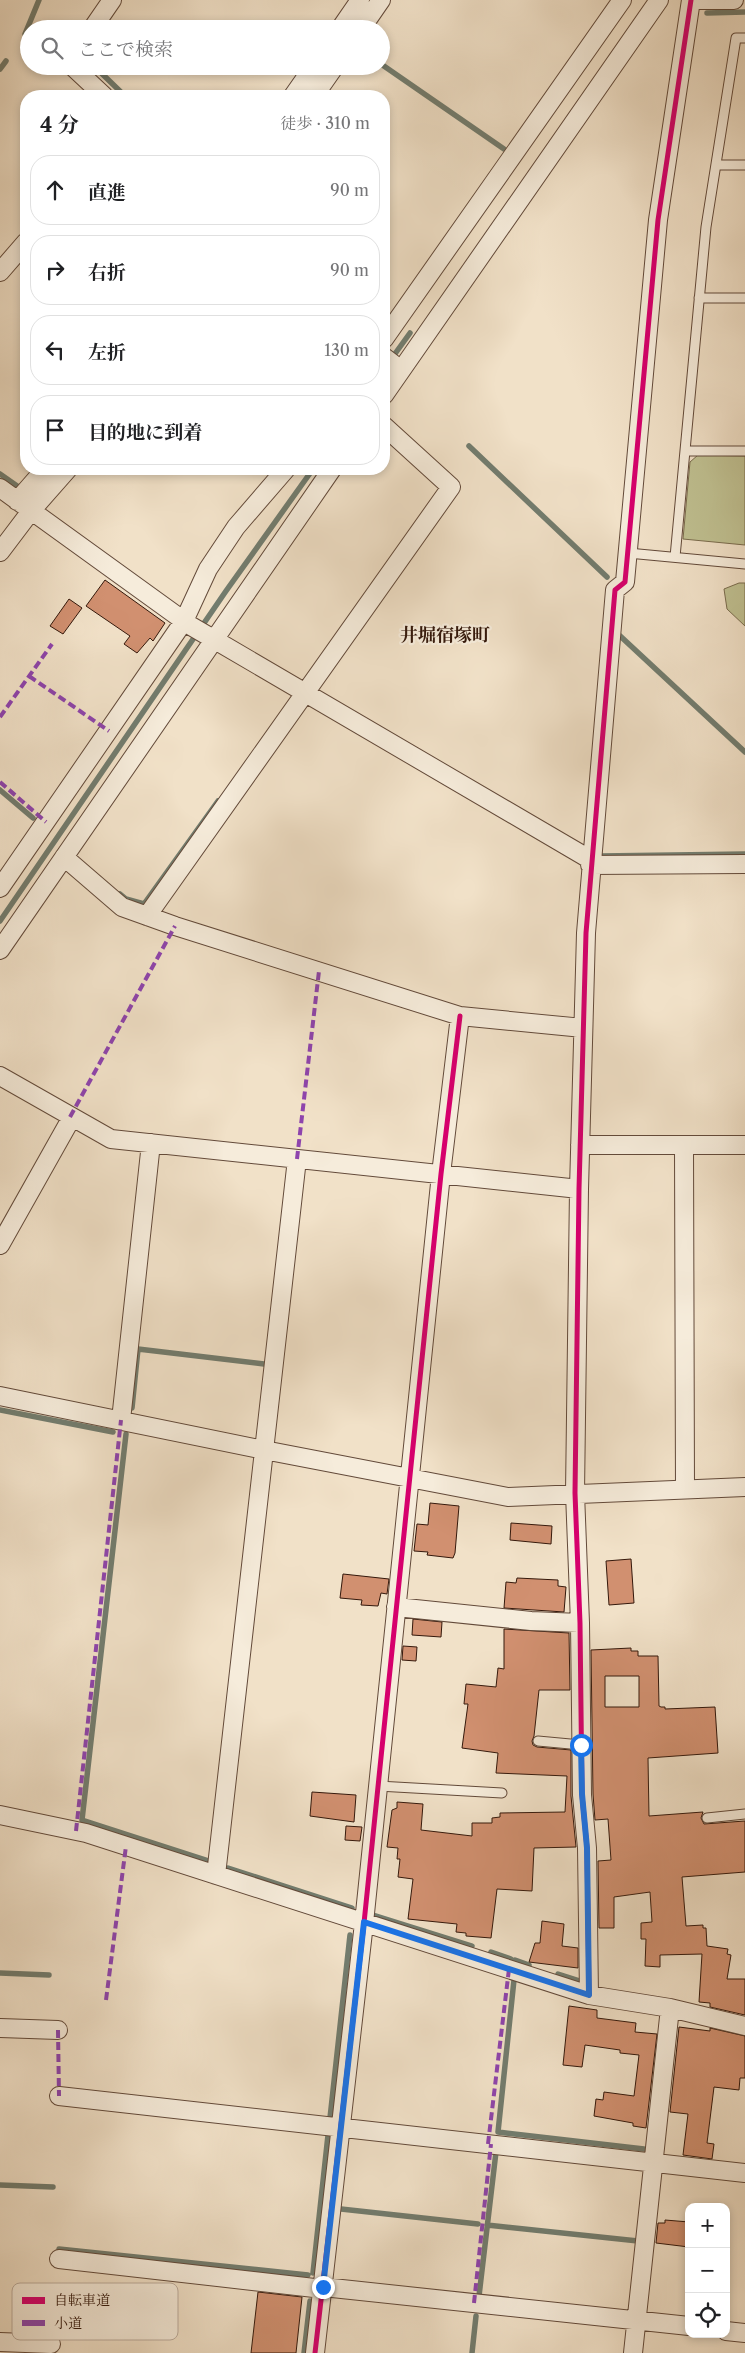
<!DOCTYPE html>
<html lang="ja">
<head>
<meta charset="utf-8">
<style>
  body { margin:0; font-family:"Libre Caslon Text","Noto Serif JP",serif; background:#f2f2f2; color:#202124 }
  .controls { position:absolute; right:15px; bottom:15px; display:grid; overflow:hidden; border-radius:10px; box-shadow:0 2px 8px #0003 }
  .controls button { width:45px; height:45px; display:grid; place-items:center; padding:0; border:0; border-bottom:1px solid #e0e0e0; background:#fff; color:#202124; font:25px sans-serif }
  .stop { position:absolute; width:15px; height:15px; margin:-11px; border:4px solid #1a73e8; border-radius:50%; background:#fff }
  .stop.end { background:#1a73e8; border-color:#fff; box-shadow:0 1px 5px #0008 }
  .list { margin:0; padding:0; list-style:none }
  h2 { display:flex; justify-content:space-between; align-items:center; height:65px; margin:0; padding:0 20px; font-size:21px }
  h2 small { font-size:16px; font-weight:400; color:#757577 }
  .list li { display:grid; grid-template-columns:32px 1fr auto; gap:15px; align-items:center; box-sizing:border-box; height:70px; margin:0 10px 10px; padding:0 10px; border:1px solid #e0e0e0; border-radius:20px }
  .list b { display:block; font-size:19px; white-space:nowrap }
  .list em { font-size:16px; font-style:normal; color:#757577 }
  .icon { flex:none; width:28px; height:28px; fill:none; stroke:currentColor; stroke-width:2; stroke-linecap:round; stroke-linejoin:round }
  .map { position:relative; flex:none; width:745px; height:2353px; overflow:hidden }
  .search { position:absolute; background:#fff; box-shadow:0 2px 8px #0003; left:20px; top:20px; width:370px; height:55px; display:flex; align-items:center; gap:12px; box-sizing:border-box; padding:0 18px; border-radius:28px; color:#757577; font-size:19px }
  .panel { position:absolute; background:#fff; box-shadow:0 2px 8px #0003; left:20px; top:90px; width:370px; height:385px; border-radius:20px }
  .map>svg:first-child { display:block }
</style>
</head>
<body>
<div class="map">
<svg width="745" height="2353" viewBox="0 0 745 2353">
  <rect width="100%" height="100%" fill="#f1e1c8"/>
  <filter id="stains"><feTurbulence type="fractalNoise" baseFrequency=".004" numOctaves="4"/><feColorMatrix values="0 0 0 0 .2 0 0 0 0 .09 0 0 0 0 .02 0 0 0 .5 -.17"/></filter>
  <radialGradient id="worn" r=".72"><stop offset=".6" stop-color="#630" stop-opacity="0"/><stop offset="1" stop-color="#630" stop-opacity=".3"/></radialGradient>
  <path fill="#c0c192" stroke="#7a6c4e" d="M 698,455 L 745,456 L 745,545 L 683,539 L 690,462 Z
    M 739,583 L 745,583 L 745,626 L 727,609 L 724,589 Z"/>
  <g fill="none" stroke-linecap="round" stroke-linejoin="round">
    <path stroke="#727c6e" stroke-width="5.5" d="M 707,13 L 745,12
      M 351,29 L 357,20
      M 29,37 L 25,34 L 39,0
      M 381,64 L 504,149
      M 94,66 L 125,96
      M 0,69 L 6,61
      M 384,369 L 410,333
      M 469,446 L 607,577
      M 0,474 L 20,488
      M 618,634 L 745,752
      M 0,790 L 33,818
      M 598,852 L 600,856 L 745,854
      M 120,894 L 126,899 L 144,904 L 218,801
      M 0,921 L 226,591 L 313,469
      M 132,1408 L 138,1349 L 264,1364
      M 0,1410 L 113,1432
      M 126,1434 L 82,1820 L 209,1861
      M 228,1868 L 352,1908
      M 373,1915 L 472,1946
      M 491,1952 L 511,1959
      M 515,1960 L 529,1965
      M 0,1973 L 49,1975
      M 558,1974 L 580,1981
      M 514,1980 L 498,2132 L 644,2149
      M 330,2118 L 350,1935
      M 0,2185 L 53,2187
      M 341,2209 L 478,2224
      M 487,2225 L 638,2241
      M 59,2249 L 308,2275
      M 313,2273 L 328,2135
      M 479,2296 L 496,2152
      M 304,2353 L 310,2301
      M 472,2353 L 476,2316"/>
  </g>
  <path fill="#d19070" stroke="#34180b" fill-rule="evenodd" d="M 105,580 L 165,623 L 153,641 L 150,638 L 137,653 L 124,644 L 130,636 L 86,606 Z
    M 69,599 L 82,608 L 63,634 L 50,626 Z
    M 430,1503 L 459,1506 L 455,1553 L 453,1558 L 427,1555 L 428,1552 L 414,1551 L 417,1524 L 428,1525 Z
    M 511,1523 L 552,1526 L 551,1544 L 510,1540 Z
    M 631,1559 L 634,1603 L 609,1605 L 606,1561 Z
    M 343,1574 L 389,1579 L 387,1594 L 381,1593 L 378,1606 L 361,1605 L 362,1600 L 340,1598 Z
    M 517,1578 L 558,1580 L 558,1586 L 566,1587 L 564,1612 L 504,1608 L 506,1582 L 516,1583 Z
    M 413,1619 L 442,1622 L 441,1637 L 412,1635 Z
    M 504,1629 L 569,1633 L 570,1690 L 539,1690 L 534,1736 L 532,1741 L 533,1745 L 537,1747 L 571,1750 L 571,1796 L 576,1847 L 534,1848 L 532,1891 L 497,1889 L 491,1938 L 466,1936 L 466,1933 L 456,1932 L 457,1924 L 408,1919 L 413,1879 L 398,1877 L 400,1859 L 397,1859 L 398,1848 L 387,1847 L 392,1810 L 397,1808 L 397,1802 L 423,1804 L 421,1830 L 472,1836 L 472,1823 L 492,1823 L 492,1818 L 500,1817 L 500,1813 L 565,1812 L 567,1776 L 496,1773 L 498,1753 L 462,1748 L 468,1704 L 464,1704 L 466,1684 L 496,1687 L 498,1668 L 504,1669 Z
    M 403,1646 L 417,1647 L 416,1661 L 402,1660 Z
    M 631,1648 L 631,1651 L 638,1651 L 638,1656 L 658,1656 L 659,1706 L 661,1707 L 665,1707 L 665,1709 L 715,1707 L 718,1753 L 648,1758 L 649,1816 L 703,1812 L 701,1818 L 704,1824 L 745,1821 L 745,1872 L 682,1877 L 686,1926 L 703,1925 L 703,1928 L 706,1928 L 707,1946 L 728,1949 L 727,1954 L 731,1955 L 727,1979 L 745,1979 L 745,2015 L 710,2007 L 710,2003 L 699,2002 L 702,1954 L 660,1955 L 660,1967 L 645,1966 L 646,1939 L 641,1939 L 641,1923 L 652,1922 L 650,1892 L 614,1897 L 614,1928 L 599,1928 L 598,1861 L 611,1860 L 608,1819 L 595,1820 L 593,1794 L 591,1650 ZM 605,1676 L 639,1676 L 639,1707 L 605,1707 Z
    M 312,1792 L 356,1795 L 354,1822 L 310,1816 Z
    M 346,1826 L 362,1827 L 360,1841 L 345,1840 Z
    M 542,1921 L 564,1924 L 562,1946 L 578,1948 L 578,1968 L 529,1962 L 535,1943 L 540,1943 Z
    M 569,2006 L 597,2010 L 597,2018 L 636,2023 L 635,2032 L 657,2034 L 646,2128 L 633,2126 L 633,2123 L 594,2116 L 596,2099 L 603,2100 L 604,2092 L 634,2096 L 639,2055 L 620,2053 L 620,2050 L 585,2045 L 582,2067 L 563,2065 Z
    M 679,2027 L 710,2031 L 710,2028 L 745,2036 L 745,2078 L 740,2078 L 739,2090 L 714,2087 L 707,2143 L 714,2144 L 712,2159 L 683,2155 L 688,2114 L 670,2112 Z
    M 665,2220 L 689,2222 L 689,2247 L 656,2243 L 658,2223 L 665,2223 Z
    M 258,2292 L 302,2297 L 296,2353 L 251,2353 Z"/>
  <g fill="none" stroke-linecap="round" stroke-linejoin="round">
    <g stroke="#634a3a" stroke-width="11">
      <path id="service" d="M 716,165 L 745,165
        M 699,298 L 745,298
        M 685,451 L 745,451
        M 628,553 L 745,564
        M 675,557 L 706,227 L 736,38 L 745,38
        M 538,1741 L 581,1745
        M 378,1786 L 502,1793
        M 707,1818 L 745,1814"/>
    </g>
    <g stroke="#634a3a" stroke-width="20">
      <path id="minor" d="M 691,0 L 734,0
        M 92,29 L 112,0
        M 340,29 L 360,0
        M 361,29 L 381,0
        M 72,66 L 104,96
        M 293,96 L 314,66
        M 314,96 L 335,66
        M 0,272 L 26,242
        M 384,339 L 622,0
        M 384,357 L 401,370
        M 384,395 L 659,0
        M 0,488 L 191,626 L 591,860
        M 17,501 L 45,469
        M 0,552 L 31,511 L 68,469
        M 64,857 L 122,907 L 175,926 L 460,1016 L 583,1028
        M 590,865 L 745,864
        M 0,888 L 184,621 L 208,569 L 236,527 L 286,469
        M 147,916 L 451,487 L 384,426
        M 0,950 L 332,469
        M 0,1076 L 111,1139 L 579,1189
        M 580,1145 L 745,1145
        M 684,1145 L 685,1489
        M 0,1245 L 72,1117
        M 0,1396 L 264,1450 L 508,1497 L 745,1487
        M 121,1420 L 151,1143
        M 396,1607 L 531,1621 L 580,1623
        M 0,1815 L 86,1833 L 589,1995 L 670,2008 L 745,2026
        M 216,1875 L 297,1159
        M 589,1995 L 587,1848 L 582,1795 L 580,1623 L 575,1493 L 579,1189 L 586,933 L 615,590 L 625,582 L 658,220 L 691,0
        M 0,2028 L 58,2030
        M 59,2096 L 745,2173
        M 59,2259 L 323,2289
        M 323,2287 L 689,2326
        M 726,2331 L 745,2333
        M 0,2342 L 51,2344
        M 315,2353 L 364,1923 L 441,1174 L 460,1016
        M 633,2353 L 670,2008"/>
    </g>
    <use href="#service" stroke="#f6ecdb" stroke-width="9"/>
    <use href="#minor" stroke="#f6ecdb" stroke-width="18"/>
    <path stroke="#8e44ad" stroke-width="4" stroke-dasharray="8 4" stroke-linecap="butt" d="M 29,676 L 109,731
      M 0,717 L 52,644
      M 0,782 L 46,822
      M 70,1117 L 175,926
      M 297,1159 L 319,971
      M 76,1831 L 121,1420
      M 106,2000 L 126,1846
      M 58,2030 L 59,2096
      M 488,2144 L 509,1969
      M 474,2303 L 491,2144"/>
    <g stroke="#f6ecdb" stroke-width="8">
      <path id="cycleway" d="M 589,1995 L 587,1848 L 582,1795 L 580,1623 L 575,1493 L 579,1189 L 586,933 L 615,590 L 625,582 L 658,220 L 691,0
        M 315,2353 L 364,1923 L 441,1174 L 460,1016"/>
    </g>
    <use href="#cycleway" stroke="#d6006c" stroke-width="5"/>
  </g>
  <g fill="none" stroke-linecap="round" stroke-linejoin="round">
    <path stroke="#1a73e8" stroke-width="6" d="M 323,2287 L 364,1922 L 589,1995 L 587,1848 L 582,1794 L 581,1745"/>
  </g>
  <g text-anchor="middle" stroke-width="4.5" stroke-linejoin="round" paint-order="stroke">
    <g font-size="18" font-weight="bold" fill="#34180b" stroke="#f6ecdb">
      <text x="445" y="641">井堀宿塚町</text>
    </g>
  </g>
  <rect x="12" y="2283" width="166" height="57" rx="8" fill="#f6ecdb" stroke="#bcac9d" stroke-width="1"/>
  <rect x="22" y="2297" width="23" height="7" fill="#d6006c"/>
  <rect x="22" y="2320" width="23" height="6" fill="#8e44ad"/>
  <g font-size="14" fill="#34180b">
    <text x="54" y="2305">自転車道</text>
    <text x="54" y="2328">小道</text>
  </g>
  <rect width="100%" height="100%" filter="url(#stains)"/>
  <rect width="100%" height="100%" fill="url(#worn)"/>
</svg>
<div class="controls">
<button>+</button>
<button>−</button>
<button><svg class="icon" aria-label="locate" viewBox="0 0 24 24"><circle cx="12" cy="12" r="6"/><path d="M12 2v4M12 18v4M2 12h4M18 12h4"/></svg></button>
</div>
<div class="stop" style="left:581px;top:1745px"></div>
<div class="stop end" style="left:323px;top:2287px"></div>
<div class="search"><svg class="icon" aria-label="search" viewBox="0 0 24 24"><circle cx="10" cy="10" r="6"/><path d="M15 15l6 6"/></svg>ここで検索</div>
<section class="panel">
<h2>4 分<small>徒歩 · 310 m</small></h2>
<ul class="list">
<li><svg class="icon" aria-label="ahead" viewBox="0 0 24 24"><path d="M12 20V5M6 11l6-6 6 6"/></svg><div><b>直進</b></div><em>90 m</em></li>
<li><svg class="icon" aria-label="right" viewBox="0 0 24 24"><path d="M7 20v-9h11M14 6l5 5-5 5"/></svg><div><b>右折</b></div><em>90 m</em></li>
<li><svg class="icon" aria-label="left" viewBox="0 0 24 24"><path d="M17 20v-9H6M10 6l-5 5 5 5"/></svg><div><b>左折</b></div><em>130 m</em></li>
<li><svg class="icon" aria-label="arrive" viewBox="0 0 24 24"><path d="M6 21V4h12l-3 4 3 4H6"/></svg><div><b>目的地に到着</b></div></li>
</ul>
</section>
</div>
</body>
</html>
